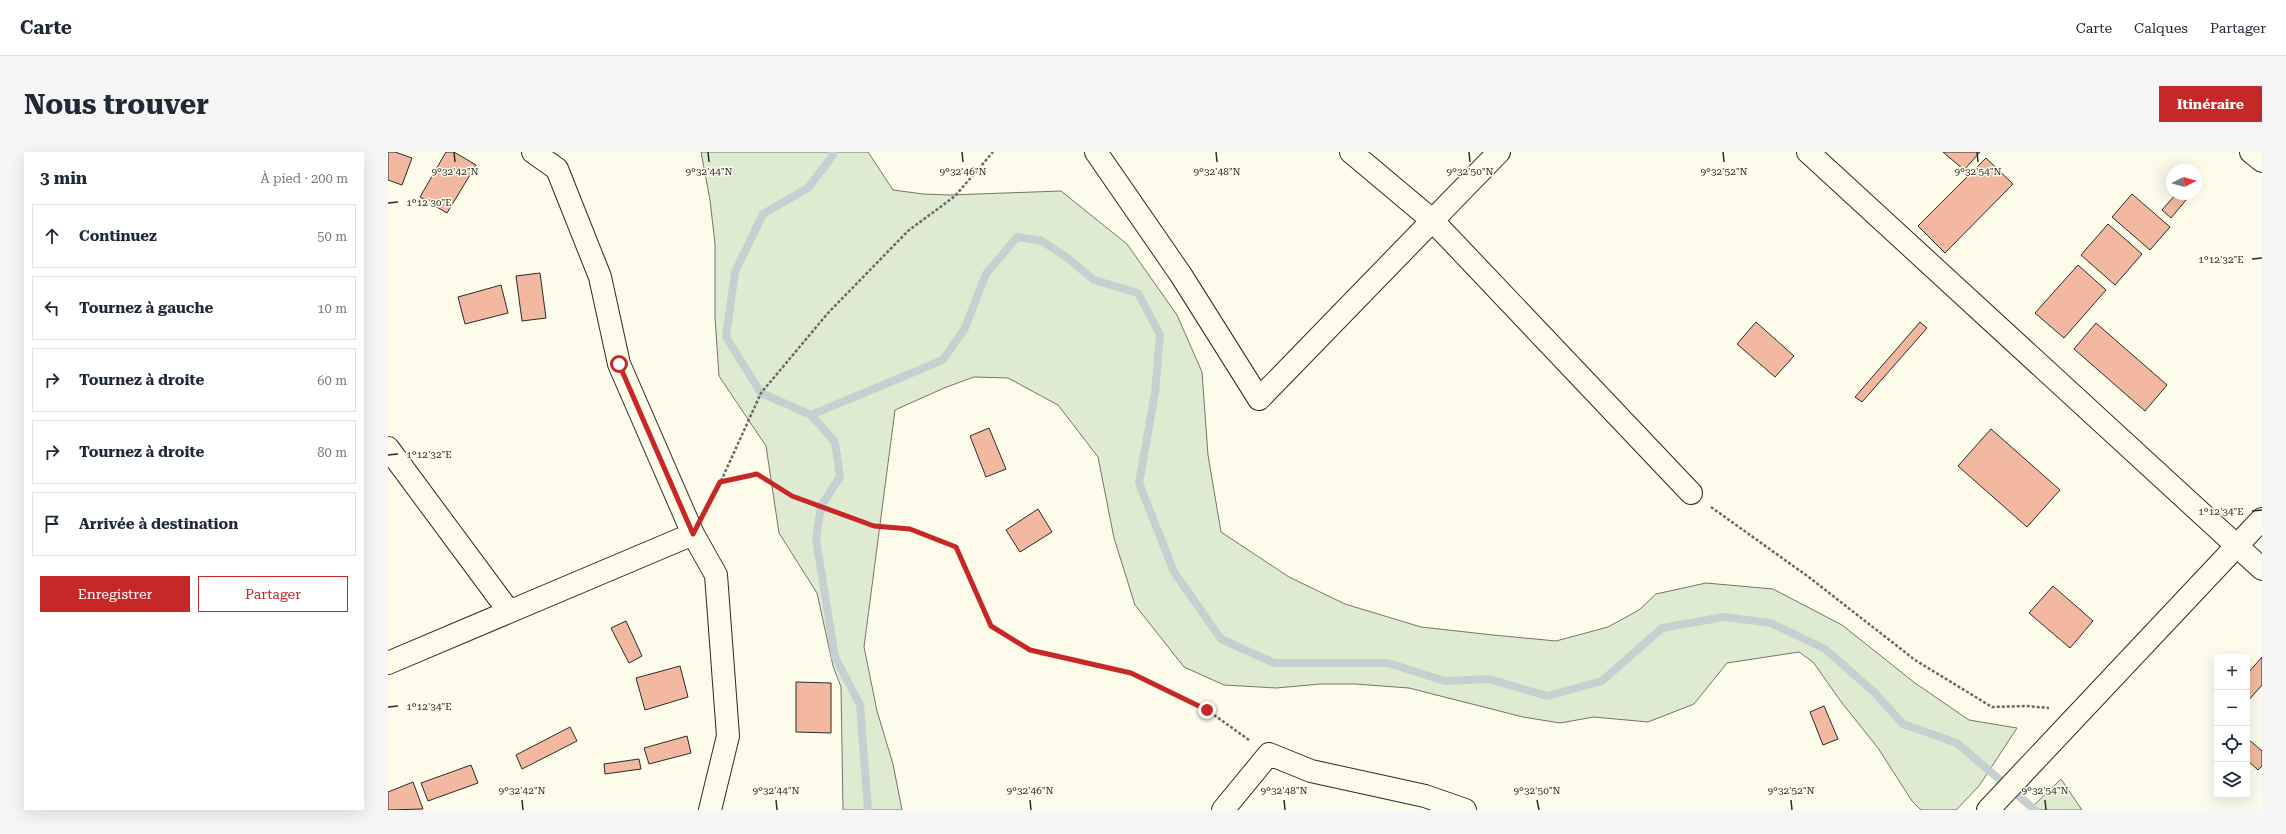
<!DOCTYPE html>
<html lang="fr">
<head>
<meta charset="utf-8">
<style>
  body { margin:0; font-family:"Roboto Serif",serif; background:#f6f6f7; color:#1f2937 }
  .controls { position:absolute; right:12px; bottom:12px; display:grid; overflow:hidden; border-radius:0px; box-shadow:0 4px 16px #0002 }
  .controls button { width:36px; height:36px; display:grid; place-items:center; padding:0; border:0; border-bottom:1px solid #e0e1e3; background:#fff; color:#1f2937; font:20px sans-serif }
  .compass { position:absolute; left:1778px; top:12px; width:36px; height:36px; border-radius:50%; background:#fff; box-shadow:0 4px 16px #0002; rotate:84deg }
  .stop { position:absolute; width:12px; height:12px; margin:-9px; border:3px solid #c62828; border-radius:50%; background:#fff }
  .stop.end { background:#c62828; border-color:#fff; box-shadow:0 1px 4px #0008 }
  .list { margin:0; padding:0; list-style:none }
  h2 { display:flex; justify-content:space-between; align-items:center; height:52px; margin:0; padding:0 16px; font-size:17px }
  h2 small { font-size:13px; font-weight:400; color:#747a83 }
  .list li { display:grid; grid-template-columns:26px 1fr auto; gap:12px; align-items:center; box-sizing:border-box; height:64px; margin:0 8px 8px; padding:0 8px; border:1px solid #e0e1e3; border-radius:0px }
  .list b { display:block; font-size:15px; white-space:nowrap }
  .list em { font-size:13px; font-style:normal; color:#747a83 }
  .actions { display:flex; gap:8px; padding:12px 16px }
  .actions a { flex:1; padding:9px 0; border:1px solid #c62828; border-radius:0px; text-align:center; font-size:14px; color:#c62828 }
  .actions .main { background:#c62828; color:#fff }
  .icon { flex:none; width:22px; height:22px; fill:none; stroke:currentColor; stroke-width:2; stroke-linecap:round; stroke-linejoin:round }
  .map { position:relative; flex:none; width:1874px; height:658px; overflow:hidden; border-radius:0px }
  header { display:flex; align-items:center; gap:24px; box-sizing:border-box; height:56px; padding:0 20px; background:#fff; border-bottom:1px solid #e0e1e3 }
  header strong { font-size:19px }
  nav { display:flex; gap:22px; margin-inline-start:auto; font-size:14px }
  .intro { display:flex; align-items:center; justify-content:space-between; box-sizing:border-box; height:96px; padding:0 24px }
  h1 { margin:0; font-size:28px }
  .button { padding:10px 18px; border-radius:0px; background:#c62828; color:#fff; font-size:14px; font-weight:700 }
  main { display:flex; gap:24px; padding:0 24px }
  aside { flex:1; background:#fff; border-radius:0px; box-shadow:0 4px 16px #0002 }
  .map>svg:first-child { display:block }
</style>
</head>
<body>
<header>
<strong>Carte</strong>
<nav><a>Carte</a><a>Calques</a><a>Partager</a></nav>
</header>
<div class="intro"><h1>Nous trouver</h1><a class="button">Itinéraire</a></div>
<main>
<aside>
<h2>3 min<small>À pied · 200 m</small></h2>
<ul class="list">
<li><svg class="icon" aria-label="ahead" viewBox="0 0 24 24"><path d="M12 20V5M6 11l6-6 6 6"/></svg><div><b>Continuez</b></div><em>50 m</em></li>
<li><svg class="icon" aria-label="left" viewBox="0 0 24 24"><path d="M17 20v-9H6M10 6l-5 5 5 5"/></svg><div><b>Tournez à gauche</b></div><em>10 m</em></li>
<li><svg class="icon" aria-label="right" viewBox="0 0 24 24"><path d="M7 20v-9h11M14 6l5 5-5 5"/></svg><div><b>Tournez à droite</b></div><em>60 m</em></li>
<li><svg class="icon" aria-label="right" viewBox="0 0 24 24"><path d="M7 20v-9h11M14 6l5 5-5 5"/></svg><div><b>Tournez à droite</b></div><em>80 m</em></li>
<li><svg class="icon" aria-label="arrive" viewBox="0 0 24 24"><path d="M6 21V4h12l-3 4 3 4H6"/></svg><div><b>Arrivée à destination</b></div></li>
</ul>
<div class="actions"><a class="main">Enregistrer</a><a>Partager</a></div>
</aside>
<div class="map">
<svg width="1874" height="658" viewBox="0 0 1874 658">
  <rect width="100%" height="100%" fill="#fdfbea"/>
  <path fill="#deebd1" stroke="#74746e" d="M 313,0 L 480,0 L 505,38 L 535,42 L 562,43 L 673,39 L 739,92 L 789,163 L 814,220 L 820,303 L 833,380 L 901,425 L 957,452 L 1033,475 L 1105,483 L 1168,489 L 1220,475 L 1251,458 L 1268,442 L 1318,431 L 1385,437 L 1454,473 L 1527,531 L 1581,568 L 1629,576 L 1591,634 L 1568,658 L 1533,658 L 1524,649 L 1490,596 L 1454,551 L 1425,510 L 1411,500 L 1339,511 L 1306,552 L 1260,570 L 1206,565 L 1172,571 L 1135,565 L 1021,536 L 967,532 L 933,532 L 888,536 L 836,533 L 796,515 L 747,453 L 726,386 L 710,305 L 670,253 L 620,226 L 586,225 L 556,236 L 507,258 L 476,495 L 489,559 L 505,612 L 514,658 L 455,658 L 453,535 L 445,514 L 429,441 L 391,381 L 378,294 L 331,224 L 327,165 L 327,92 L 322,48 Z
    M 1673,627 L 1694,658 L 1641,658 Z"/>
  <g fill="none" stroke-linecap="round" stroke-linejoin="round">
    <path stroke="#c7d0d0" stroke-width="8" d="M 444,0 L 445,3 L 420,36 L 375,62 L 347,120 L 338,185 L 373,241 L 423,263 L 555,208 L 577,176 L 598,122 L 629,85 L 654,89 L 681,107 L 706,128 L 750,141 L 772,183 L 767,241 L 751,331 L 786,420 L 833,487 L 886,511 L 1000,511 L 1057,529 L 1101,527 L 1159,544 L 1214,529 L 1274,476 L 1336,465 L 1383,471 L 1437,497 L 1485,539 L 1515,572 L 1569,591 L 1647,658
      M 423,263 L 447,290 L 452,325 L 433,354 L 428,387 L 447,505 L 472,553 L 480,658"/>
  </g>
  <path fill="#f2b8a0" stroke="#2b2b2b" d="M 0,0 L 7,0 L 24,6 L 14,33 L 0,28 Z
    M 58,0 L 66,0 L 88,13 L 59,61 L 32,45 Z
    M 1555,0 L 1592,0 L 1576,18 Z
    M 1598,6 L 1625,32 L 1557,101 L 1530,74 Z
    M 1744,42 L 1782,75 L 1762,98 L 1724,65 Z
    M 1788,42 L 1803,42 L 1783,66 L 1774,58 Z
    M 1720,72 L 1754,102 L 1727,133 L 1693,103 Z
    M 1690,113 L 1718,138 L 1676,186 L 1647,161 Z
    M 152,121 L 158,166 L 134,169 L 128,124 Z
    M 113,133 L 120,161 L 77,172 L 70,145 Z
    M 1368,170 L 1406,204 L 1387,225 L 1349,192 Z
    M 1532,170 L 1539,176 L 1474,250 L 1467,245 Z
    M 1708,171 L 1779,233 L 1757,259 L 1686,197 Z
    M 601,276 L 618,317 L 598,325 L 582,284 Z
    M 1603,277 L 1672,338 L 1639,375 L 1570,314 Z
    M 650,357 L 664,380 L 632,400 L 618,378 Z
    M 1665,434 L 1705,469 L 1682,496 L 1641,461 Z
    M 238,469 L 254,504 L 241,511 L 223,476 Z
    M 1874,505 L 1874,533 L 1859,550 L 1859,522 Z
    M 292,514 L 300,545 L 257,558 L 248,526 Z
    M 408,530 L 443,531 L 443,581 L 408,580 Z
    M 1436,554 L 1450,587 L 1435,593 L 1422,560 Z
    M 182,575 L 189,589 L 134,617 L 128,603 Z
    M 299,584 L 303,601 L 261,612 L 256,596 Z
    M 1859,586 L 1874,599 L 1874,614 L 1870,618 L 1859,608 Z
    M 251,607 L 253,617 L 217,622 L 216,612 Z
    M 83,613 L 90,631 L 40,649 L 33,631 Z
    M 25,630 L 35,657 L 0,658 L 0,640 Z"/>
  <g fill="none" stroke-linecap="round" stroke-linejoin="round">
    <g stroke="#2b2b2b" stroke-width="24">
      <path id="street" d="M 145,0 L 169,17 L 212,125 L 231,212 L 305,382 L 328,423 L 340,584 L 322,658
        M 708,0 L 793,123 L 871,247 L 1111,0
        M 963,0 L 1044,68 L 1303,341
        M 1420,0 L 1874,417
        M 1863,0 L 1874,9
        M 0,296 L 120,458
        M 0,511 L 305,382
        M 835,658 L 881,602 L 923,619 L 1037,644 L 1077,658
        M 1600,658 L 1874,367"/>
    </g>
    <path stroke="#6a6964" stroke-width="2.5" stroke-dasharray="3 2" stroke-linecap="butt" d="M 333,329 L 373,241 L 440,161 L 520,79 L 567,44 L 605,0
      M 321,352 L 333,330 L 369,322 L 404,344 L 486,374 L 522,377 L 568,395 L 603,474 L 642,498 L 743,521 L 819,558 L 861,588
      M 1323,355 L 1422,426 L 1527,508 L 1604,555 L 1639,554 L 1661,556"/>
    <use href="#street" stroke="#fdfbea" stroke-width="22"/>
  </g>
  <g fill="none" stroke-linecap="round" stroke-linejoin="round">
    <path stroke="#c62828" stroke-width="5" d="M 231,212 L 305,382 L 332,330 L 369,322 L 404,344 L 486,374 L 522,377 L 568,395 L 603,474 L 642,498 L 743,521 L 819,558"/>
  </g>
  <path fill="none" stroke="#2b2b2b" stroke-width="1.5" d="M 66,0 L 67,10M 320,0 L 321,10M 574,0 L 575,10M 828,0 L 829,10M 1081,0 L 1082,10M 1335,0 L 1336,10M 1589,0 L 1590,10M 0,51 L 10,50M 1864,107 L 1874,106M 0,303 L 10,302M 1864,359 L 1874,358M 0,555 L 10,554M 134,648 L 135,658M 388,648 L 389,658M 642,648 L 643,658M 896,648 L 897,658M 1149,648 L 1151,658M 1403,648 L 1404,658M 1657,648 L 1658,658"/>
  <g font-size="10" text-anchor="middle" fill="#2b2b2b" stroke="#fdfbea" stroke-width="3" stroke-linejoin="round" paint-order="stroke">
    <text x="67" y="23">9°32'42"N</text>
    <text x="321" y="23">9°32'44"N</text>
    <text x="575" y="23">9°32'46"N</text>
    <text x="829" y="23">9°32'48"N</text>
    <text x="1082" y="23">9°32'50"N</text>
    <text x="1336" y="23">9°32'52"N</text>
    <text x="1590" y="23">9°32'54"N</text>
    <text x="41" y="54">1°12'30"E</text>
    <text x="1833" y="111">1°12'32"E</text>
    <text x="41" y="306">1°12'32"E</text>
    <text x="1833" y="363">1°12'34"E</text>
    <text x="41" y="558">1°12'34"E</text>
    <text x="134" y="642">9°32'42"N</text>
    <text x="388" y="642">9°32'44"N</text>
    <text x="642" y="642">9°32'46"N</text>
    <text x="896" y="642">9°32'48"N</text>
    <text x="1149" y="642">9°32'50"N</text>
    <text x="1403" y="642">9°32'52"N</text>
    <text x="1657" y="642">9°32'54"N</text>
  </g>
</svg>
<div class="controls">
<button>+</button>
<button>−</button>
<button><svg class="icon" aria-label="locate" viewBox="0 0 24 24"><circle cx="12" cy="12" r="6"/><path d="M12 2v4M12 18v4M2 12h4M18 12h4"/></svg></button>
<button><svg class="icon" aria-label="layers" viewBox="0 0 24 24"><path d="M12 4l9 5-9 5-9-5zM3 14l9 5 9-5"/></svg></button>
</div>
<svg class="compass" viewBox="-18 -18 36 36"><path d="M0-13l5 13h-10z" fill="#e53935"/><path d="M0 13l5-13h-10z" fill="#747a83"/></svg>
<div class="stop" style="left:231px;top:212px"></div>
<div class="stop end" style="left:819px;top:558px"></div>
</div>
</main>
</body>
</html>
